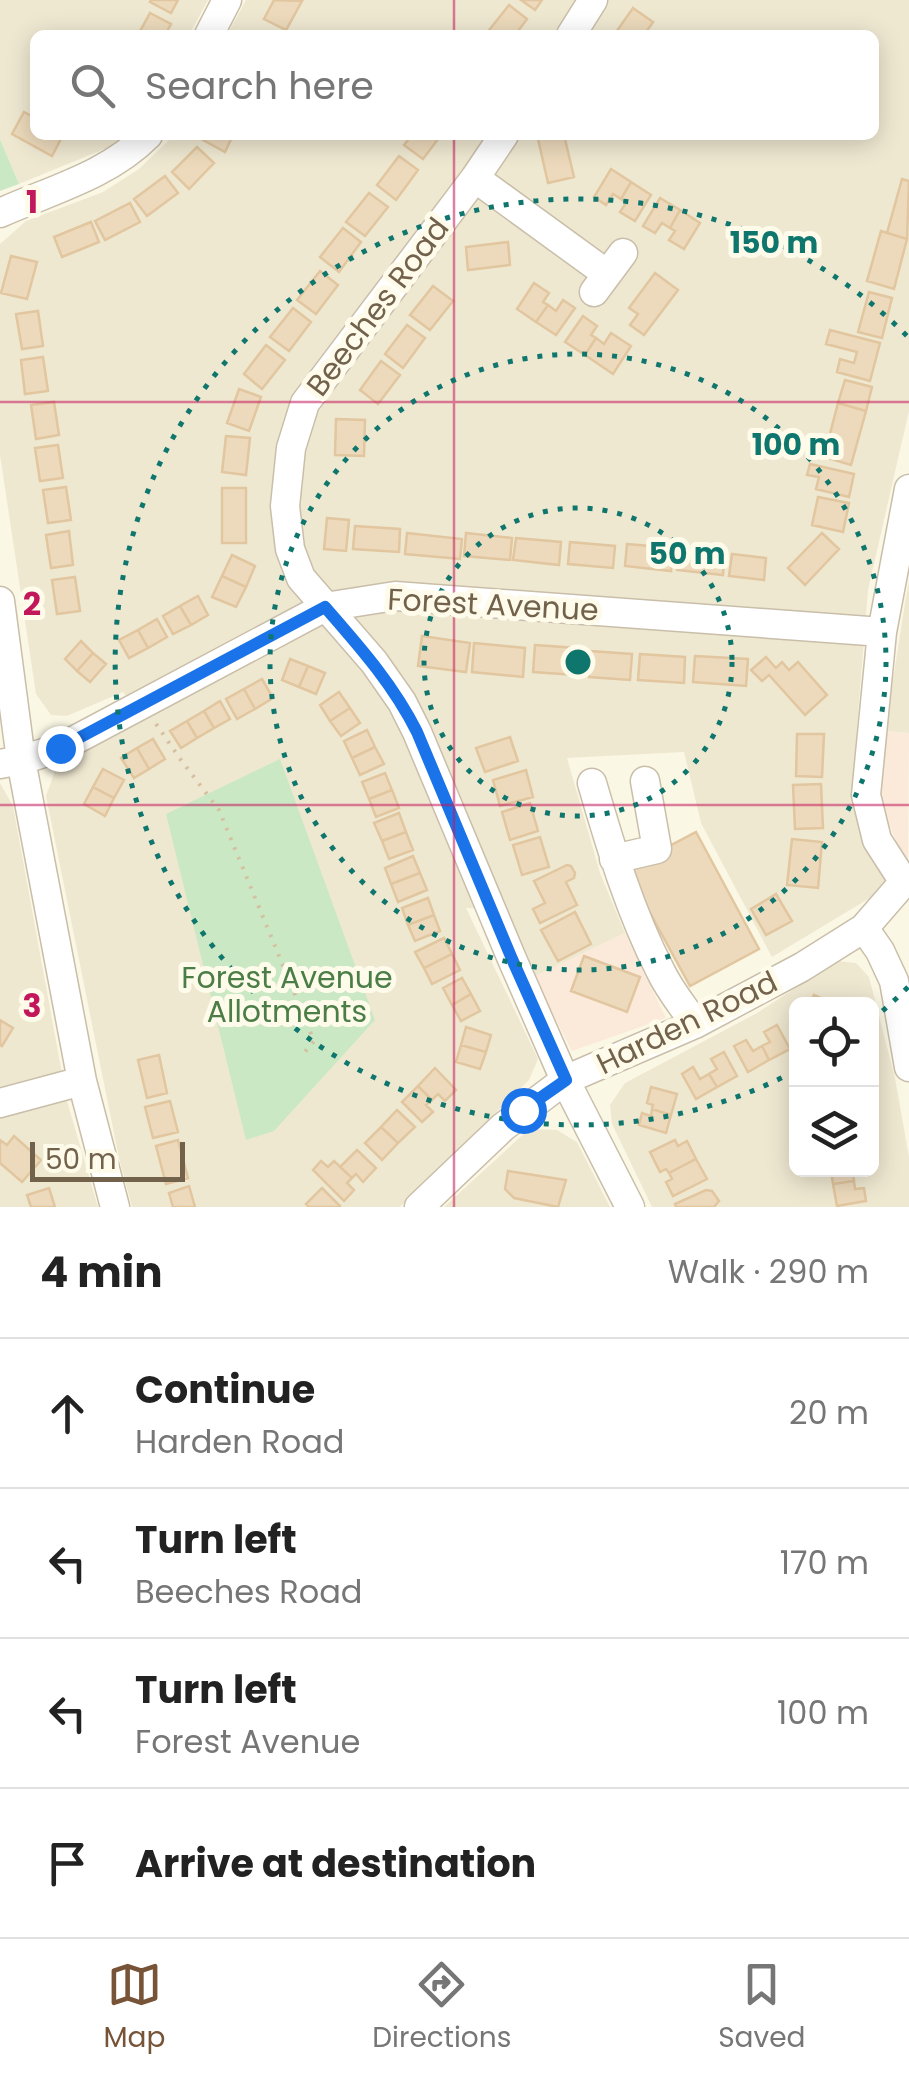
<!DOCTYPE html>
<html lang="en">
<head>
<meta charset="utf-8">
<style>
  body { margin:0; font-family:Poppins,sans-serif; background:#f2f2f2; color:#222 }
  .controls { position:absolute; right:30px; bottom:30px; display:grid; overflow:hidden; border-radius:15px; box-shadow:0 5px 25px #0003 }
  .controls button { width:90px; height:90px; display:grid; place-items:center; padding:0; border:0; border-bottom:2px solid #e0e0e0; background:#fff; color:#222; font:50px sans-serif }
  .scale { position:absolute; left:30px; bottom:25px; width:155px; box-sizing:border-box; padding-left:10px; border:5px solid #73624b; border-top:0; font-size:28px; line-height:35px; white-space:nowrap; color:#73624b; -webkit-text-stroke:8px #fefbeb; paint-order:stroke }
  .stop { position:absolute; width:30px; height:30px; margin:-22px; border:8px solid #1a73e8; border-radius:50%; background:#fff }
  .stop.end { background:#1a73e8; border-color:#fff; box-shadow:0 2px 10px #0008 }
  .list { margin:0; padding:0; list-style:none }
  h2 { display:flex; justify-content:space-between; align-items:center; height:130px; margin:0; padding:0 40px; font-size:42px }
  h2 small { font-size:32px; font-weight:400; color:#767676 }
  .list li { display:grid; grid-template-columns:65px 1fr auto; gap:30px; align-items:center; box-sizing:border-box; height:150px; padding:0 40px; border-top:2px solid #e0e0e0 }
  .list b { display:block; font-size:38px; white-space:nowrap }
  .list p { margin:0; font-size:32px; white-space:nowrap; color:#767676 }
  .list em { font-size:32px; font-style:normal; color:#767676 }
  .icon { flex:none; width:55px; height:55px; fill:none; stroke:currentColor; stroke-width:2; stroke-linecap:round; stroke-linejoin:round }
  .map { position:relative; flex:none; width:909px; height:1207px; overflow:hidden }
  .search { position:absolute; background:#fff; box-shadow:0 5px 25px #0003; left:30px; right:30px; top:30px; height:110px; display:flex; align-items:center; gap:25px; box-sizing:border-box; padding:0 35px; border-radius:15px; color:#767676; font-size:38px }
  .sheet { height:730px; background:#fff }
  nav { display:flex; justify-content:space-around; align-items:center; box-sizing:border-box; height:140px; border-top:2px solid #e0e0e0; background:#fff; font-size:28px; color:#767676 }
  nav a { display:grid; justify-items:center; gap:5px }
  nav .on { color:#775337 }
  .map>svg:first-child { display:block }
</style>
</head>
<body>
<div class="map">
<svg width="909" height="1207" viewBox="0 0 909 1207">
  <rect width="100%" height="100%" fill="#fbf7e5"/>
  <path fill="#efe8d1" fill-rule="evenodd" d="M 0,0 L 208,0 L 189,35 L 35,35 L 35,135 L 125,135 L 114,145 L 19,184 L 0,139 Z
    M 246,0 L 909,0 L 909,411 L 868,590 L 851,801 L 888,887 L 772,957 L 701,823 L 684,752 L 567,758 L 600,873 L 625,933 L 534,977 L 502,909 L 466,908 L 538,1059 L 529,1080 L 400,1207 L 132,1207 L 119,1158 L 46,796 L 55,771 L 71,758 L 141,718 L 123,692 L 67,716 L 51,715 L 36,694 L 0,455 L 0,244 L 26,221 L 103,192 L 139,169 L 174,135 L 874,135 L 874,35 L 227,35 Z
    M 909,581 L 909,733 L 885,731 L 905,603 Z
    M 0,783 L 13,806 L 67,1101 L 98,1207 L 0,1207 Z
    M 837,961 L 856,963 L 869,977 L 895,1078 L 909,1157 L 909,1207 L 652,1207 L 612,1124 L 610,1105 L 625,1083 L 757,1013 ZM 796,1004 L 872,1004 L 872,1170 L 796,1170 Z
    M 529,1129 L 557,1130 L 577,1142 L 610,1207 L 444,1207 Z"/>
  <path fill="#fbead9" d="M 885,731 L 909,733 L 908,869 L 878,797 Z
    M 625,933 L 666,1018 L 572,1051 L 534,977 Z"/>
  <path fill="#cbe8c4" d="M 0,139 L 19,184 L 0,191 Z
    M 280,759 L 375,1020 L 274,1131 L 246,1140 L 166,814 Z"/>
  <path fill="#eddabc" stroke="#e1c69f" stroke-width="2.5" d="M 151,0 L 178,0 L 171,13 L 150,2 Z
    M 274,0 L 302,1 L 286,30 L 264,19 Z
    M 521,0 L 542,0 L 535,10 Z
    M 509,5 L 527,19 L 515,35 L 488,35 L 486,34 Z
    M 633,8 L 653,22 L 644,35 L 614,35 Z
    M 150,13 L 171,24 L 165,35 L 138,35 Z
    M 24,112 L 35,118 L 35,135 L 63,135 L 52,156 L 12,134 Z
    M 205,135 L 233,135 L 225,152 L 203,140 Z
    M 412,135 L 441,135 L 423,159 L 404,145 Z
    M 556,135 L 564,135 L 574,177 L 548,183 L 538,139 Z
    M 197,147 L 214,163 L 189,189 L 172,172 Z
    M 399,156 L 418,170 L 396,200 L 377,185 Z
    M 611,169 L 631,182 L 621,199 L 613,194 L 606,205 L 594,197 Z
    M 165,176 L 178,193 L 147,216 L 134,199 Z
    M 902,179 L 909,181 L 907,239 L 887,233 Z
    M 631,182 L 651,195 L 635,221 L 620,212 L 626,203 L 621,199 Z
    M 369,193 L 388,207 L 365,236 L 346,222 Z
    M 660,198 L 680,210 L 670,228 L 662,223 L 655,233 L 643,226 Z
    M 130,203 L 140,222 L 105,240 L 95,221 Z
    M 680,210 L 700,223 L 684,249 L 669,240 L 675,231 L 670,228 Z
    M 91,222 L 99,242 L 62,257 L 54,237 Z
    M 343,228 L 361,242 L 339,272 L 320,257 Z
    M 881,231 L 907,239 L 894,289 L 867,281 Z
    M 508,242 L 510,265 L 468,270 L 466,247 Z
    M 11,256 L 37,262 L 27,299 L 1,293 Z
    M 320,271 L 338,285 L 316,314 L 297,300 Z
    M 655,273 L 678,290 L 644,335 L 630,325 L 638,314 L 629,308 Z
    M 534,283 L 549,293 L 543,302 L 548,305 L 536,322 L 517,309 Z
    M 433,286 L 453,301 L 430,330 L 410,315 Z
    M 869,292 L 892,298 L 882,338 L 858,332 Z
    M 563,300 L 575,308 L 556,335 L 536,322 L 548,305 L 556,311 Z
    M 293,308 L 311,322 L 289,351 L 270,337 Z
    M 38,311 L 43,346 L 22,349 L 16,314 Z
    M 583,316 L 597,326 L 591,335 L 596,338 L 585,355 L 565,342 Z
    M 407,325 L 425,338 L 403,368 L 385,354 Z
    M 830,330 L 880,343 L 870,381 L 837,372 L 840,359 L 854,363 L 857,352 L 826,344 Z
    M 611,333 L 631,346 L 613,374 L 585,355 L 596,338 L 604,344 Z
    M 266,345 L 285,360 L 262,389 L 244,374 Z
    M 43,357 L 48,391 L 25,394 L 21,360 Z
    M 381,361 L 400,375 L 378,404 L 360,390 Z
    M 845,380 L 872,387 L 866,411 L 838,403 Z
    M 239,389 L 261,397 L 249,431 L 227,423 Z
    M 54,402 L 59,435 L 36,439 L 31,405 Z
    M 838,403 L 866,411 L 851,465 L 824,457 Z
    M 336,419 L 365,420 L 364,456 L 335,455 Z
    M 226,436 L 250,438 L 246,475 L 222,472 Z
    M 58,445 L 63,478 L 40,481 L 35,448 Z
    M 810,464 L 854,474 L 849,497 L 816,489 L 819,477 L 807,475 Z
    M 66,487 L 71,520 L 48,523 L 43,490 Z
    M 222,488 L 246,488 L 246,543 L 222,543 Z
    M 818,497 L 849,503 L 843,532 L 812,525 Z
    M 327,518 L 349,520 L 346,551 L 324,549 Z
    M 355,526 L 400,529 L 399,552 L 353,549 Z
    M 69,531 L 73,565 L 51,568 L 46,535 Z
    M 407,533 L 462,539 L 460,559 L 405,554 Z
    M 466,533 L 512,538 L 510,560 L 464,556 Z
    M 822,533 L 839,549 L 805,585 L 788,568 Z
    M 516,538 L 561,542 L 559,565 L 513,560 Z
    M 570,542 L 615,546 L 613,568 L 568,564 Z
    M 627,544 L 673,548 L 671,571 L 625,566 Z
    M 679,548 L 725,552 L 723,575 L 677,570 Z
    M 732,554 L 766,558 L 764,580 L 729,576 Z
    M 232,555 L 255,566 L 246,587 L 222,576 Z
    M 222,576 L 246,587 L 236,607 L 212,597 Z
    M 75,577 L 80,611 L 57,614 L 52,580 Z
    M 198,596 L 208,615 L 191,625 L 180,606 Z
    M 180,606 L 191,625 L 173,634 L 163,616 Z
    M 157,619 L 167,637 L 148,648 L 138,630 Z
    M 138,630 L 148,648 L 129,658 L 119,640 Z
    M 422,636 L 470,643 L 466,672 L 418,666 Z
    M 81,641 L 93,653 L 77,671 L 65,659 Z
    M 474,643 L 525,648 L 523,677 L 472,672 Z
    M 535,645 L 577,648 L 575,675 L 533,672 Z
    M 590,651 L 632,654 L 630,680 L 589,677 Z
    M 93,653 L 106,664 L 90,682 L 77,671 Z
    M 640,654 L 685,657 L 684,683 L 638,680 Z
    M 695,656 L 748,659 L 746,686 L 693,682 Z
    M 766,657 L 776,668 L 782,662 L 789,670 L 798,662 L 827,695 L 805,715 L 769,675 L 762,681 L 751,670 Z
    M 290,659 L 308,666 L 299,687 L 282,680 Z
    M 308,666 L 325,673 L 316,694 L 299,687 Z
    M 262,679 L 273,698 L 255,709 L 244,689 Z
    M 244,689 L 255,709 L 237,719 L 226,699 Z
    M 339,692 L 350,708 L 330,721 L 320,705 Z
    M 220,701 L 230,719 L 214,728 L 204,711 Z
    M 350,708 L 360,723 L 341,736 L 330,721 Z
    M 204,711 L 214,728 L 197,738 L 187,721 Z
    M 187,721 L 197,738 L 181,748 L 170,731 Z
    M 367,730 L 375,747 L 352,758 L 344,741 Z
    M 797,734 L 824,734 L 822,777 L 796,776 Z
    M 510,737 L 518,761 L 485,772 L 476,748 Z
    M 153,739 L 165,759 L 149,769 L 137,748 Z
    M 375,747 L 384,764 L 360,775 L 352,758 Z
    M 137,748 L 149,769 L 134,778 L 121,758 Z
    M 103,769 L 124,780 L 114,798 L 93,787 Z
    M 526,770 L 533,797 L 500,806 L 493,780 Z
    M 385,773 L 392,790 L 369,799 L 362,782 Z
    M 821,784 L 823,828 L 795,829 L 793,785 Z
    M 93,787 L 114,798 L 105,816 L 84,804 Z
    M 392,790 L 399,808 L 376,817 L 369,799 Z
    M 530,803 L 538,831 L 510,840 L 502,812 Z
    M 399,813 L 406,832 L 382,841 L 374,823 Z
    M 406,832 L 413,850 L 389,859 L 382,841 Z
    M 696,832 L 759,949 L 690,986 L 626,869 Z
    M 540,837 L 549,867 L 522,875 L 513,845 Z
    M 792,839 L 822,842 L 818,888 L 787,885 Z
    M 413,856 L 420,873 L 391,884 L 385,868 Z
    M 567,865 L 571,866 L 575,873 L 574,878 L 566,882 L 577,905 L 540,923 L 533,909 L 545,903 L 534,881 Z
    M 420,873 L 427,890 L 398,902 L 391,884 Z
    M 776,894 L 792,921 L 766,935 L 751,909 Z
    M 428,898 L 434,915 L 408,925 L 402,908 Z
    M 575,912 L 591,944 L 558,961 L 541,930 Z
    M 434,915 L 440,931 L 415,941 L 408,925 Z
    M 444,938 L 452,954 L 424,968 L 415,952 Z
    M 452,954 L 460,970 L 432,984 L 424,968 Z
    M 584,956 L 640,977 L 627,1012 L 571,991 Z
    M 462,978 L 471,994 L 452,1005 L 443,988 Z
    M 471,994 L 480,1011 L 461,1021 L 452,1005 Z
    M 814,995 L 833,1004 L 809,1004 Z
    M 0,1020 L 13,1028 L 2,1046 L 0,1045 Z
    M 777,1025 L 790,1049 L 769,1060 L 762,1046 L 770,1042 L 764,1032 Z
    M 466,1027 L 491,1035 L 486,1052 L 461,1045 Z
    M 746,1040 L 753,1051 L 762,1046 L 769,1060 L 748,1072 L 734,1046 Z
    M 461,1045 L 486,1052 L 480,1069 L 456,1062 Z
    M 724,1052 L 737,1076 L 717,1087 L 709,1074 L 717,1069 L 711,1059 Z
    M 159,1055 L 167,1093 L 147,1098 L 138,1060 Z
    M 693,1067 L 700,1079 L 709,1074 L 717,1087 L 696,1099 L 682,1074 Z
    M 435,1068 L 456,1090 L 445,1101 L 438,1094 L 432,1100 L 418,1086 Z
    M 418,1086 L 432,1100 L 426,1105 L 433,1112 L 422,1122 L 402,1102 Z
    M 651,1087 L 677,1094 L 671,1115 L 652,1109 L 653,1105 L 647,1103 Z
    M 170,1101 L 178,1132 L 153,1138 L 145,1107 Z
    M 652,1109 L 671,1115 L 666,1133 L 639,1125 L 642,1113 L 651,1116 Z
    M 397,1110 L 415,1127 L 398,1143 L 381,1127 Z
    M 381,1127 L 398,1143 L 382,1160 L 365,1143 Z
    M 14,1136 L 41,1160 L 22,1182 L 0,1163 L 0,1140 L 7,1145 Z
    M 178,1140 L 188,1178 L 166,1184 L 156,1146 Z
    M 675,1140 L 678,1146 L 687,1141 L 696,1159 L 669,1173 L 666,1169 L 660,1172 L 650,1152 Z
    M 357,1150 L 376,1168 L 363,1182 L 356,1174 L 352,1178 L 340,1167 Z
    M 696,1159 L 707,1179 L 673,1196 L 666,1182 L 672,1179 L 669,1173 Z
    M 321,1161 L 328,1167 L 334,1161 L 352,1178 L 347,1183 L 354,1190 L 344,1201 L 313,1170 Z
    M 831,1170 L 860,1170 L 860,1174 L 853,1175 L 854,1181 L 833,1184 Z
    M 508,1171 L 566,1180 L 558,1207 L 514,1198 L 505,1189 Z
    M 854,1181 L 855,1189 L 864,1188 L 866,1201 L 837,1206 L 833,1184 Z
    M 189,1186 L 195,1207 L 173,1207 L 169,1193 Z
    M 49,1188 L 55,1207 L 31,1207 L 27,1195 Z
    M 322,1188 L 340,1206 L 339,1207 L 309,1207 L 306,1204 Z
    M 706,1190 L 712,1191 L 719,1201 L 714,1207 L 676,1207 L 675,1204 Z"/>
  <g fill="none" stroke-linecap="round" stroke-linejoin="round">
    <g stroke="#c9bea9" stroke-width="31">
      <path id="minor" d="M 209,35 L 227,0
        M 571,35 L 593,0
        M 504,135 L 475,178 L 305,403 L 291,448 L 285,506 L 290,549 L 301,578 L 374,662 L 402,702 L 417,732 L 512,959 L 565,1080 L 630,1207
        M 475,178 L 607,274
        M 0,213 C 51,190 107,176 148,135
        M 594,292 L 623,253
        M 0,601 L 21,760 L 82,1081 L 115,1207
        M 0,764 L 21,760 L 60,748 L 325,607 L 395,596 L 882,632
        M 592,783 C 611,848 630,912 661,972 C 670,991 684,1007 695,1024
        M 614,859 L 657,849 L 645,781
        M 904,882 L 877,840 L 866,795 L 882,632 L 909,489
        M 864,928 L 880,951 L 894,981 L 909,1067
        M 0,1103 L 82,1081
        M 419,1207 L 503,1127 L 565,1080 L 695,1024 L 802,967 L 864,928 L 904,882 L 909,880"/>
    </g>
    <path stroke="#d4c0a1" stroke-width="4" stroke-dasharray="2.5 8" stroke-linecap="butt" d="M 156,724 L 181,760 L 219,810 L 314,1041 L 304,1053"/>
    <use href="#minor" stroke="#fff" stroke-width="28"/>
  </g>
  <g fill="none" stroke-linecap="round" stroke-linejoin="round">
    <path stroke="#1a73e8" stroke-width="12" d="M 60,748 L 325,607 C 359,646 393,684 417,732 L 512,959 L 566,1080 L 523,1110"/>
  </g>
  <path fill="none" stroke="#c2185b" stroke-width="2.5" stroke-opacity="0.55" d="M 454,0 L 454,35M 454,135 L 454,1207M 0,402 L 909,402M 0,805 L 909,805"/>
  <g fill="none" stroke="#0f766e" stroke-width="5" stroke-dasharray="5 10">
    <circle cx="578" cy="662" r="154"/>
    <circle cx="578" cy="662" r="308"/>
    <path d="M908 987A463 463 0 0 1 873 1019M795 1071A463 463 0 1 1 908 337"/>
  </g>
  <g text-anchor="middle" stroke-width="10" stroke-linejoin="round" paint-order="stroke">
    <g font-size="30" fill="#73624b" stroke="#fefbeb">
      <text transform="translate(378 307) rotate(-53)" y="10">Beeches Road</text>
      <text transform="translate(493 605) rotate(3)" y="10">Forest Avenue</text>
      <text transform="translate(687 1023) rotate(-26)" y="10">Harden Road</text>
    </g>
    <g font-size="30" fill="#4b7e47" stroke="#fefbeb">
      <text x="287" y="988">Forest Avenue<tspan x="287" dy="34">Allotments</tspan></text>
    </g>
  </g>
  <g font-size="32" text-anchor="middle" font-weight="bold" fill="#c2185b" stroke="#fefbeb" stroke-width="10" stroke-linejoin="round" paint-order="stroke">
    <text x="32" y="213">1</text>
    <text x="32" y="615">2</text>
    <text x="32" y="1017">3</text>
  </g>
  <circle cx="578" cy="662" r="15" fill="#0f766e" stroke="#fefbeb" stroke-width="5"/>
  <g font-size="30" text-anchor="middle" font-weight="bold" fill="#0f766e" stroke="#fefbeb" stroke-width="10" stroke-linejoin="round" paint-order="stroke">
    <text x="774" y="253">150 m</text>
    <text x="796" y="455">100 m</text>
    <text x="687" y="564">50 m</text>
  </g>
</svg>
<div class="controls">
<button><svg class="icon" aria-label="locate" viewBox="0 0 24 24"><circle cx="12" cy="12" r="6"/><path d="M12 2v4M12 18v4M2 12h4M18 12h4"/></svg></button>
<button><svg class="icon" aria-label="layers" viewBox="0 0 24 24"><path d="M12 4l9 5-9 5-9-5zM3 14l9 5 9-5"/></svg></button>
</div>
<div class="scale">50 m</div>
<div class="stop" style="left:523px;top:1110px"></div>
<div class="stop end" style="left:60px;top:748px"></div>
<div class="search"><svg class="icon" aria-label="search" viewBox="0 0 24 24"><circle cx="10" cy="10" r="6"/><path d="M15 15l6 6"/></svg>Search here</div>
</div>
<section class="sheet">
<h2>4 min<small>Walk · 290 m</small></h2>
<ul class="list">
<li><svg class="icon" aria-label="ahead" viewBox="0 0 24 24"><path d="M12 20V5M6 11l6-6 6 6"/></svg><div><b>Continue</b><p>Harden Road</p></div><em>20 m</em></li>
<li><svg class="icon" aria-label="left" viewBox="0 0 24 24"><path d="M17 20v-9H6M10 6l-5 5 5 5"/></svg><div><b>Turn left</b><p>Beeches Road</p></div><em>170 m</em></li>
<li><svg class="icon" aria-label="left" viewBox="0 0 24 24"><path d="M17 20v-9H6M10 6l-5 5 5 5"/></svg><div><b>Turn left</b><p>Forest Avenue</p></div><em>100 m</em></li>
<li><svg class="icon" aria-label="arrive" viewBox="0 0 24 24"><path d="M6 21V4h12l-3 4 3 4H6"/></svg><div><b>Arrive at destination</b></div></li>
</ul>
</section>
<nav>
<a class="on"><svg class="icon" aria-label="map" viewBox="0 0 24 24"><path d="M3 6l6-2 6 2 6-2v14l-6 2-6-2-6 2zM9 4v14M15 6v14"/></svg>Map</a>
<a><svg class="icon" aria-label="directions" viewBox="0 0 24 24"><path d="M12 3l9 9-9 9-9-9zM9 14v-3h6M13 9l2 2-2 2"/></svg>Directions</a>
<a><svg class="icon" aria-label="saved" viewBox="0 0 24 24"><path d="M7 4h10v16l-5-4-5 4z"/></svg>Saved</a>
</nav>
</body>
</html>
